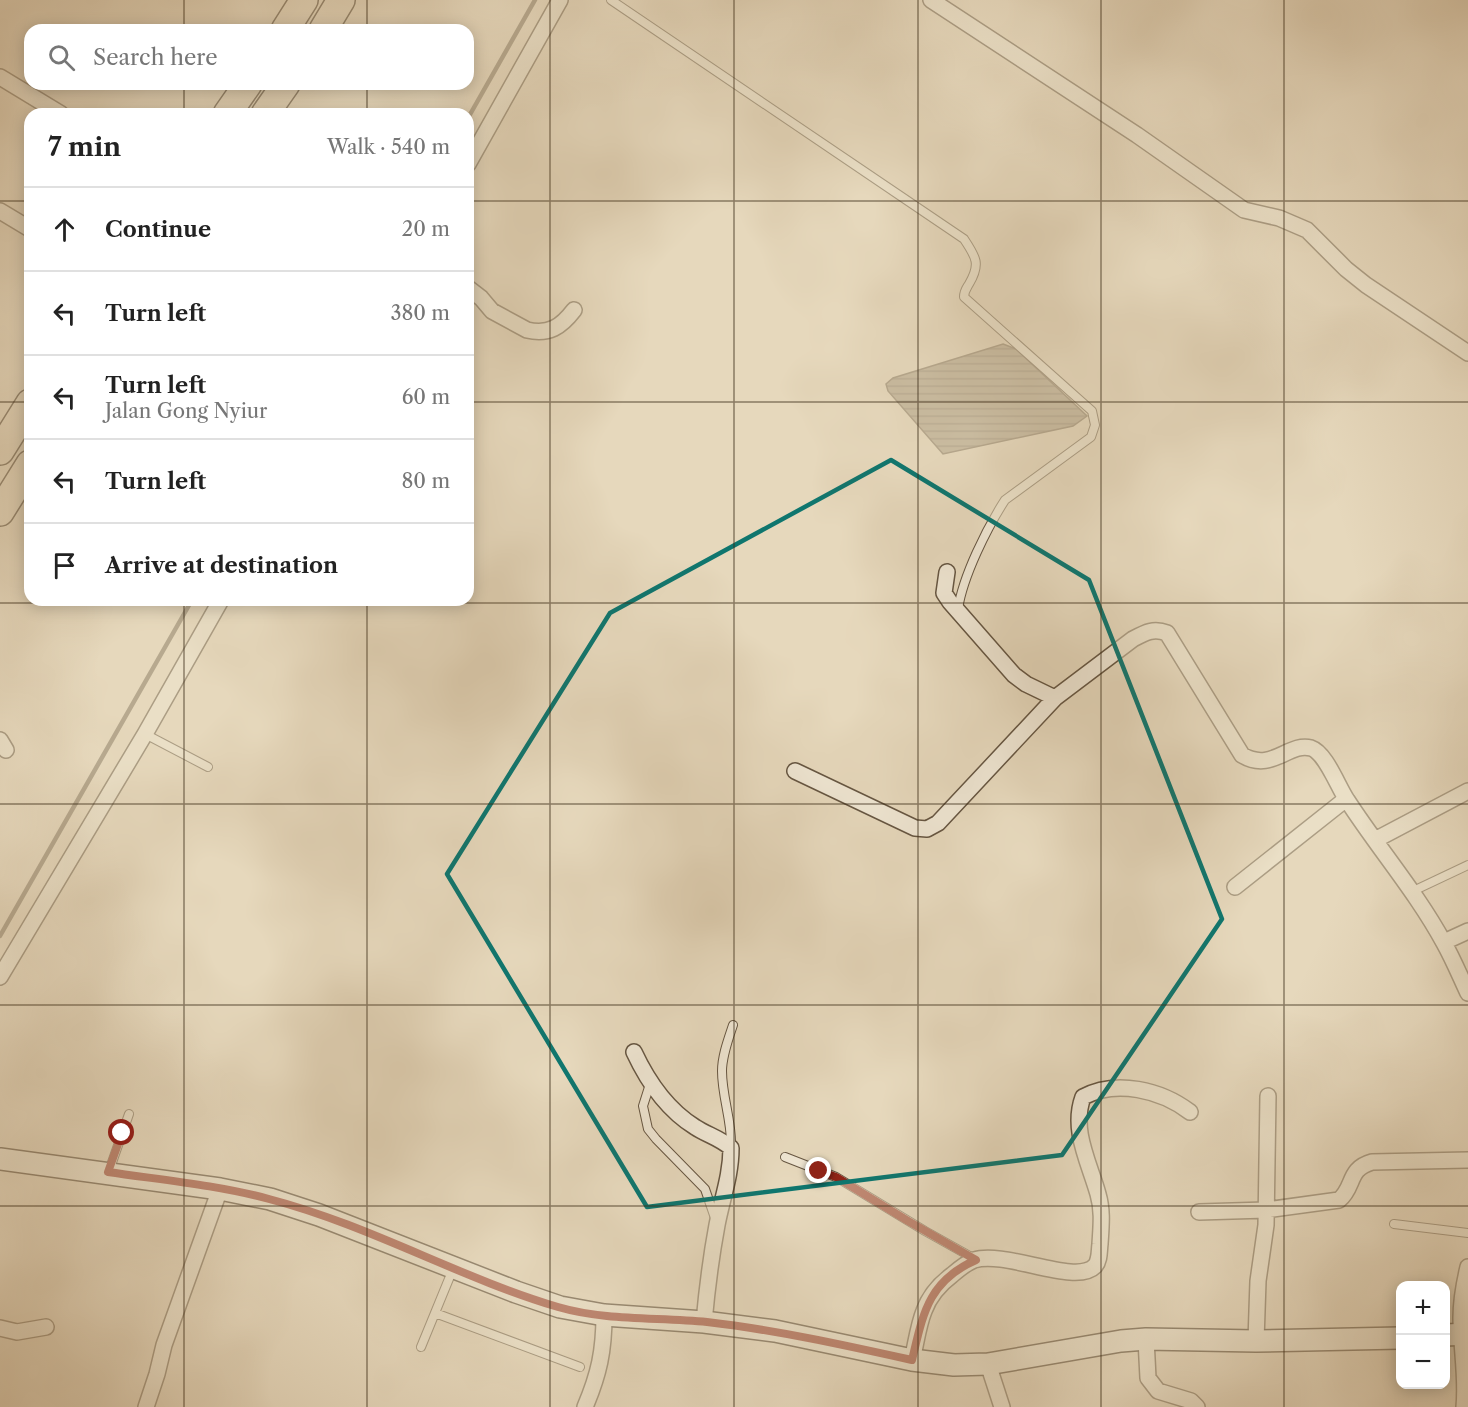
<!DOCTYPE html>
<html lang="en">
<head>
<meta charset="utf-8">
<style>
  body { margin:0; font-family:"Libre Caslon Text",serif; background:#f6f6f6; color:#222 }
  .controls { position:absolute; right:18px; bottom:18px; display:grid; overflow:hidden; border-radius:12px; box-shadow:0 3px 15px #0003 }
  .controls button { width:54px; height:54px; display:grid; place-items:center; padding:0; border:0; border-bottom:2px solid #e0e0e0; background:#fff; color:#222; font:30px sans-serif }
  .stop { position:absolute; width:18px; height:18px; margin:-14px; border:4px solid #8f2418; border-radius:50%; background:#fff }
  .stop.end { background:#8f2418; border-color:#fff; box-shadow:0 2px 6px #0008 }
  .list { margin:0; padding:0; list-style:none }
  h2 { display:flex; justify-content:space-between; align-items:center; height:78px; margin:0; padding:0 24px; font-size:26px }
  h2 small { font-size:20px; font-weight:400; color:#767676 }
  .list li { display:grid; grid-template-columns:39px 1fr auto; gap:18px; align-items:center; box-sizing:border-box; height:84px; padding:0 24px; border-top:2px solid #e0e0e0 }
  .list b { display:block; font-size:22px; white-space:nowrap }
  .list p { margin:0; font-size:20px; white-space:nowrap; color:#767676 }
  .list em { font-size:20px; font-style:normal; color:#767676 }
  .icon { flex:none; width:33px; height:33px; fill:none; stroke:currentColor; stroke-width:2; stroke-linecap:round; stroke-linejoin:round }
  .map { position:relative; flex:none; width:1468px; height:1407px; overflow:hidden }
  .search { position:absolute; background:#fff; box-shadow:0 3px 15px #0003; left:24px; top:24px; width:450px; height:66px; display:flex; align-items:center; gap:15px; box-sizing:border-box; padding:0 21px; border-radius:18px; color:#767676; font-size:22px }
  .panel { position:absolute; background:#fff; box-shadow:0 3px 15px #0003; left:24px; top:108px; width:450px; height:498px; border-radius:18px }
  .map>svg:first-child { display:block }
</style>
</head>
<body>
<div class="map">
<svg width="1468" height="1407" viewBox="0 0 1468 1407">
  <defs>
    <pattern id="water-rules" width="6" height="5" patternUnits="userSpaceOnUse" patternTransform="scale(1.5)"><rect width="6" height="5" fill="#ac9d85"/><path d="M0 2.5h6" fill="none" stroke="#8d806c"/></pattern>
  </defs>
  <rect width="100%" height="100%" fill="#e6d8bc"/>
  <filter id="stains"><feTurbulence type="fractalNoise" baseFrequency=".00333" numOctaves="4"/><feColorMatrix values="0 0 0 0 .2 0 0 0 0 .09 0 0 0 0 .02 0 0 0 .5 -.17"/></filter>
  <radialGradient id="worn" r=".72"><stop offset=".6" stop-color="#630" stop-opacity="0"/><stop offset="1" stop-color="#630" stop-opacity=".3"/></radialGradient>
  <path fill="url(#water-rules)" stroke="#7f6f5a" stroke-width="1.5" d="M 1003,344 L 1016,349 L 1087,416 L 1073,426 L 943,454 L 888,391 L 886,384 L 893,378 Z"/>
  <g fill="none" stroke-linecap="round" stroke-linejoin="round">
    <path stroke="#7f6f5a" stroke-width="4.5" d="M 468,118 L 535,0
      M 0,936 L 192,600"/>
    <g stroke="#665642" stroke-width="10">
      <path id="lane" d="M 611,0 L 964,239 C 976,257 981,264 969,284 C 966,289 964,291 964,297 L 1092,411 L 1095,425 L 1091,437 L 1005,500 C 987,528 963,576 958,609
        M 145,734 L 208,767
        M 1411,892 L 1468,865
        M 650,1084 L 643,1106 L 648,1129 L 656,1139 L 705,1189 L 715,1218
        M 731,1146 C 732,1121 722,1097 722,1071 C 722,1056 728,1040 733,1025
        M 785,1157 L 836,1177 L 925,1231 L 975,1259
        M 109,1171 L 129,1114
        M 1394,1224 L 1468,1233
        M 435,1313 L 580,1367
        M 421,1347 L 453,1269"/>
    </g>
    <g stroke="#665642" stroke-width="18">
      <path id="street" d="M 931,0 L 1137,135 L 1244,210 L 1279,218 L 1307,230 L 1346,269 L 1366,285 L 1468,353
        M 0,77 L 61,114
        M 468,164 L 560,0
        M 0,211 L 30,229
        M 468,288 L 481,298 L 492,311 L 527,330 C 549,335 561,327 574,310
        M 947,572 L 944,593 L 950,602 L 1014,675 L 1026,684 L 1055,698 L 1133,639 C 1146,632 1154,628 1167,633 L 1242,755 C 1272,773 1288,742 1311,748 C 1326,753 1338,787 1347,800 C 1378,848 1417,893 1444,943 C 1453,959 1460,976 1468,993
        M 0,740 L 6,750
        M 795,771 L 915,828 L 927,829 L 938,823 L 1055,698
        M 1375,840 L 1468,791
        M 1235,887 L 1346,799
        M 1444,942 L 1468,931
        M 0,977 L 145,734 L 221,600
        M 634,1052 C 648,1082 666,1109 695,1127 C 707,1135 720,1138 731,1148 C 731,1175 722,1199 717,1225 C 711,1257 707,1289 704,1322
        M 1199,1212 L 1266,1210 L 1339,1200 C 1355,1187 1347,1169 1372,1162 L 1468,1160
        M 0,1328 L 17,1332 L 46,1327
        M 1146,1339 L 1148,1378 L 1158,1391 L 1191,1401 L 1197,1407
        M 1256,1341 L 1258,1281 L 1266,1225 L 1268,1096
        M 912,1360 C 916,1344 918,1326 924,1311 C 929,1297 940,1284 952,1275 C 959,1269 966,1263 974,1260 C 1006,1250 1076,1286 1095,1266 C 1100,1260 1099,1251 1100,1244 C 1101,1227 1103,1211 1098,1194 C 1089,1162 1071,1130 1083,1097 C 1116,1079 1161,1090 1190,1112
        M 988,1364 L 1002,1407
        M 146,1407 L 157,1374 L 164,1345 L 220,1189
        M 585,1407 C 599,1374 604,1351 604,1315
        M 1464,1407 C 1467,1377 1461,1348 1461,1318 C 1461,1301 1464,1284 1468,1267"/>
    </g>
    <g stroke="#3c2b1a" stroke-width="24">
      <path id="secondary" d="M 0,1159 L 220,1189 L 270,1199 L 319,1215 L 516,1292 L 560,1307 L 604,1315 L 704,1322 L 775,1331 L 912,1360 L 954,1365 L 988,1364 L 1121,1341 L 1146,1339 L 1256,1341 L 1400,1338
        M 1446,1335 L 1468,1334"/>
    </g>
    <g stroke="#3c2b1a" stroke-width="30">
      <path id="highway" d="M 285,30 L 304,0
        M 323,30 L 341,0
        M 227,114 L 248,84
        M 265,114 L 286,84
        M 0,451 L 30,403
        M 0,512 L 30,464"/>
    </g>
    <use href="#lane" stroke="#efe6d3" stroke-width="8"/>
    <use href="#street" stroke="#efe6d3" stroke-width="15"/>
    <use href="#secondary" stroke="#efe6d3" stroke-width="21"/>
    <use href="#highway" stroke="#e6d8bc" stroke-width="27"/>
  </g>
  <g fill="none" stroke-linecap="round" stroke-linejoin="round">
    <path stroke="#8f2418" stroke-width="8" d="M 122,1133 L 108,1172 C 162,1180 217,1185 269,1199 C 369,1225 460,1278 558,1307 C 606,1321 658,1317 707,1322 C 776,1330 844,1345 912,1360 C 923,1314 928,1281 976,1260 L 908,1221 L 836,1177 L 819,1171"/>
  </g>
  <path d="M0 0H1468V1407H0ZM 891,460 L 1089,580 L 1222,919 L 1062,1155 L 647,1207 L 447,874 L 610,613 Z" fill="#e6d8bc" fill-opacity=".55" fill-rule="evenodd"/>
  <path fill="none" stroke="#0f766e" stroke-width="4.5" stroke-linejoin="round" d="M 891,460 L 1089,580 L 1222,919 L 1062,1155 L 647,1207 L 447,874 L 610,613 Z"/>
  <path fill="none" stroke="#3c2b1a" stroke-width="1.5" stroke-opacity="0.55" d="M 184,0 L 184,30M 367,0 L 367,30M 550,0 L 550,1407M 734,0 L 734,1407M 918,0 L 918,1407M 1101,0 L 1101,1407M 1284,0 L 1284,1407M 184,84 L 184,114M 367,84 L 367,114M 0,201 L 30,201M 468,201 L 1468,201M 0,402 L 30,402M 468,402 L 1468,402M 184,600 L 184,1407M 367,600 L 367,1407M 0,603 L 1468,603M 0,804 L 1468,804M 0,1005 L 1468,1005M 0,1206 L 1468,1206"/>
  <rect width="100%" height="100%" filter="url(#stains)"/>
  <rect width="100%" height="100%" fill="url(#worn)"/>
</svg>
<div class="controls">
<button>+</button>
<button>−</button>
</div>
<div class="stop" style="left:122px;top:1133px"></div>
<div class="stop end" style="left:819px;top:1171px"></div>
<div class="search"><svg class="icon" aria-label="search" viewBox="0 0 24 24"><circle cx="10" cy="10" r="6"/><path d="M15 15l6 6"/></svg>Search here</div>
<section class="panel">
<h2>7 min<small>Walk · 540 m</small></h2>
<ul class="list">
<li><svg class="icon" aria-label="ahead" viewBox="0 0 24 24"><path d="M12 20V5M6 11l6-6 6 6"/></svg><div><b>Continue</b></div><em>20 m</em></li>
<li><svg class="icon" aria-label="left" viewBox="0 0 24 24"><path d="M17 20v-9H6M10 6l-5 5 5 5"/></svg><div><b>Turn left</b></div><em>380 m</em></li>
<li><svg class="icon" aria-label="left" viewBox="0 0 24 24"><path d="M17 20v-9H6M10 6l-5 5 5 5"/></svg><div><b>Turn left</b><p>Jalan Gong Nyiur</p></div><em>60 m</em></li>
<li><svg class="icon" aria-label="left" viewBox="0 0 24 24"><path d="M17 20v-9H6M10 6l-5 5 5 5"/></svg><div><b>Turn left</b></div><em>80 m</em></li>
<li><svg class="icon" aria-label="arrive" viewBox="0 0 24 24"><path d="M6 21V4h12l-3 4 3 4H6"/></svg><div><b>Arrive at destination</b></div></li>
</ul>
</section>
</div>
</body>
</html>
